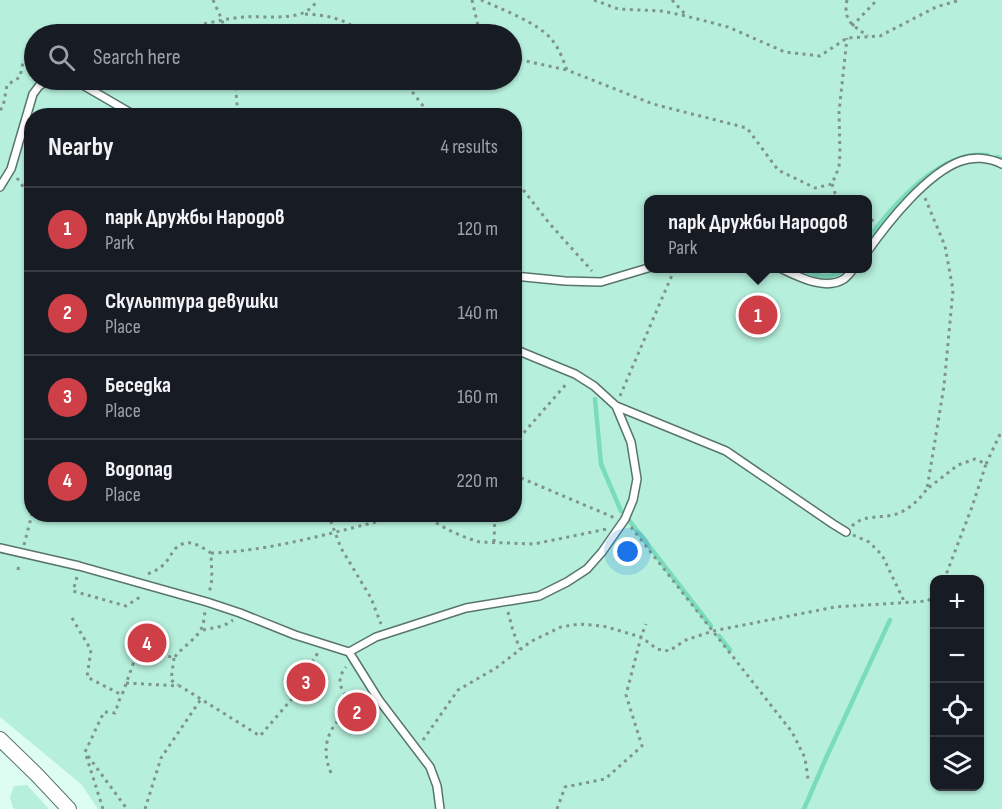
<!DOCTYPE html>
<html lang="en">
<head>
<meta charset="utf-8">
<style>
  body { margin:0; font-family:"Sofia Sans Condensed",sans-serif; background:#242831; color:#f1f3f6 }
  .controls { position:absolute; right:18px; bottom:18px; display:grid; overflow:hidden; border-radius:12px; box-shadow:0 2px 4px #0004 }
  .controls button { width:54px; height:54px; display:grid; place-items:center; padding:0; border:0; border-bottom:2px solid #363941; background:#171b24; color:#f1f3f6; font:30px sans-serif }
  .you { position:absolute; left:628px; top:552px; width:21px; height:21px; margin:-15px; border:4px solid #fff; border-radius:50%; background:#1a73e8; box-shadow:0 0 0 9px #1a73e833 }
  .badge { display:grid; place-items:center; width:39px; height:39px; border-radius:50%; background:#cf3f47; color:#fff; font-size:20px; font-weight:700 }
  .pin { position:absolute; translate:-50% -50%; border:3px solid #fff; box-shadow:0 2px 6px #0006 }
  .popup { position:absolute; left:644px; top:195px; width:228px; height:78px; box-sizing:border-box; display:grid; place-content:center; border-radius:12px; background:#171b24; filter:drop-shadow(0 2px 4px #0005); font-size:20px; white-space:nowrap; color:#9ea1a6 }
  .popup b { font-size:22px; color:#f1f3f6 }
  .popup::after { content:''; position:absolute; left:50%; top:100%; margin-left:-12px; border:12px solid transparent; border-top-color:#171b24 }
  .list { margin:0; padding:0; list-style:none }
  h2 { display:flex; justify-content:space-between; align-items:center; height:78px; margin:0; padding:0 24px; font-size:26px }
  h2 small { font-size:20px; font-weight:400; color:#9ea1a6 }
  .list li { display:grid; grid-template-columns:39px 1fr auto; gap:18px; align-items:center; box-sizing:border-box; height:84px; padding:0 24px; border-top:2px solid #363941 }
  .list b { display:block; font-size:22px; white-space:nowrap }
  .list p { margin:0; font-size:20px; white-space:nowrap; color:#9ea1a6 }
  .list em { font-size:20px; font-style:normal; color:#9ea1a6 }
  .icon { flex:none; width:33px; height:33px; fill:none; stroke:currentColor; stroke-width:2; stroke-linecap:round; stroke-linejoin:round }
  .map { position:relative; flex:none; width:1002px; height:809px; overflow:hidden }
  .search { position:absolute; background:#171b24; box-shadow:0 2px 4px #0004; left:24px; top:24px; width:498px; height:66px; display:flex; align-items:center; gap:15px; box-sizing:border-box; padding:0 21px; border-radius:33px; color:#9ea1a6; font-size:22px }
  .panel { position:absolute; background:#171b24; box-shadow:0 2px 4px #0004; left:24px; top:108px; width:498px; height:414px; border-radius:24px }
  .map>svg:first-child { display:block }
</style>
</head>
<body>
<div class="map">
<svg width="1002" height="809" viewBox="0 0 1002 809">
  <rect width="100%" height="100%" fill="#defdf2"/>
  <path fill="#b6f0dc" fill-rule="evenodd" d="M 0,0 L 1002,0 L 1002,809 L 98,809 L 81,784 L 0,717 ZM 34,34 L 512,34 L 512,80 L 34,80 ZM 32,116 L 514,116 L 514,514 L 32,514 ZM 648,200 L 867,200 L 867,268 L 648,268 ZM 934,580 L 980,580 L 980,786 L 934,786 Z
    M 27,785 L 49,809 L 15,809 L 13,808 L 10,797 L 14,786 Z"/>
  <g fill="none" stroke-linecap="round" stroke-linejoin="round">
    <path stroke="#7adbbd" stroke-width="4.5" d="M 997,157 L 1002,159
      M 867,240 C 893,205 939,150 987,155
      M 798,268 C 813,275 832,282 845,268
      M 595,399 L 601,464 L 621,511
      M 628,519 L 711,626
      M 719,636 L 730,650
      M 804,809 L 826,758 L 890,620"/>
    <g stroke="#59756b" stroke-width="10">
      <path id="lane" d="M 74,80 L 136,116
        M 0,187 L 11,169 L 33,94 L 39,86 L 48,80
        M 867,252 C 888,222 927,173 961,161 C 974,156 990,158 1002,164
        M 780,268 C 799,277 825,291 844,279 C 848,276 851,272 854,268
        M 514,276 L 565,281 L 601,282 L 648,268
        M 616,406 L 726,451 L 833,524 L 846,532
        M 0,548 L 79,566 L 207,602 L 240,613 L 295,635 L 349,652 L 376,637 L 466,608 L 539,596 L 567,582 L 587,569 L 602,552 L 625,519 L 633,500 L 637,479 L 631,442 L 616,406 L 594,386 L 575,374 L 514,349
        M 349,652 L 379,700 L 430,767 L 437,786 L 440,809"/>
    </g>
    <g stroke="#59756b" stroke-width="16">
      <path id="street" d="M 0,739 L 37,775 L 69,809"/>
    </g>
    <path stroke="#7f948c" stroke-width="3" stroke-dasharray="3 4.5" stroke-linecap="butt" d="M 213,0 L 222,20 L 226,34
      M 472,0 L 480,34
      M 481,0 C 501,9 539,23 552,40 C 559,48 563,60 567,70 L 653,104 L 747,128 L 778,170 L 815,188 L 832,184 L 839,167 L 840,154 L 839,112 L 847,38
      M 594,0 L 618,9 L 662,11 L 686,16 L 728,27 L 785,52 L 820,56 L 847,38 L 880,36 L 936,7 L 960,0
      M 672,0 L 685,14
      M 847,0 C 843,21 852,25 868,36
      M 305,14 C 327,15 347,19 363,34
      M 852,26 L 877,0
      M 58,34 L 58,33 L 65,29 L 97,34
      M 168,34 C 193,27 218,19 245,17 C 263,16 283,19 300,14 C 308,12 313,6 318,0
      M 512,58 L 567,70
      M 235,80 L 238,116
      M 403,80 L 431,116
      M 0,110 L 3,107 L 7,85 L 20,77 L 23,62 L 27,62 L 34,65
      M 17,178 L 32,199
      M 514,178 L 549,223 L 592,271
      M 832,184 L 835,193 L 842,200
      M 925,198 L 945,246 L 953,290 L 944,386 L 927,489 L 958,465 L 975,459 L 986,464 L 972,507 L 944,580
      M 867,213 L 875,224
      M 620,396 L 675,268
      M 514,444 L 568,382
      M 986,464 L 1002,430
      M 514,475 L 615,518
      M 328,514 L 341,548 L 371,598 L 381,624
      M 424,514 C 440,527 461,537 480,542 L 534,544 L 607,529
      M 852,526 C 863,515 879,518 893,515 C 908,511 918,501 927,489
      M 631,527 L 792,732 L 805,758 L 808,779
      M 853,535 L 869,542 L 882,555 L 905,603
      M 494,542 L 495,514
      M 24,545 L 32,514
      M 211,553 C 271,551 330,533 388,519 L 395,514
      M 18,570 L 19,563
      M 148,574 C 154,571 160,569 164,564 C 169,560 171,553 176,548 C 188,537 200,546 211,553 L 212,579 L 209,594
      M 77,577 L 73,591 L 126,606 L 143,595
      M 508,612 L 513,631 L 520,649
      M 72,618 L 91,650 L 87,677 L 122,695 L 137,653 L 140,649 L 143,648 L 152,656 L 156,652
      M 203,630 C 213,628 224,627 233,620
      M 143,641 L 156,652 L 174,658 C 181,648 199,637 202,627 C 204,623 204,617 205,612
      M 174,658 L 171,680 L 178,685
      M 126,683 L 180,686 L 260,736 L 303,686 L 296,680 L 311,664 L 319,651
      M 423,740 L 458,690 L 496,668 L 530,642 L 561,627 L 579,624 L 603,626 L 641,637 L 657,649 L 669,651 L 686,640 L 713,631 L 835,607 L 928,601 L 934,595
      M 88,756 L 127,809
      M 331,773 C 319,744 330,725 353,706 C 344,692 333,683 346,667
      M 103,809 L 85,752 L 104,712 L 115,713 L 121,695
      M 145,809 L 161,758 L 201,699
      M 557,809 L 565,787 L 605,779 L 642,746 L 626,695 L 641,637 L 646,624"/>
    <use href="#lane" stroke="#fff" stroke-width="7"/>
    <use href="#street" stroke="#fff" stroke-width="14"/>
  </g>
</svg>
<div class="controls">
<button>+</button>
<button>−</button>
<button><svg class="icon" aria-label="locate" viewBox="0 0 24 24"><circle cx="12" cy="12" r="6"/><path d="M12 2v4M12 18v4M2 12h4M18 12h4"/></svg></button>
<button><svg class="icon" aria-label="layers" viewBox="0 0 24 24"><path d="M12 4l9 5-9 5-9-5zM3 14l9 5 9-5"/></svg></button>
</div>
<div class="you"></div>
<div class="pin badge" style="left:758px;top:315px">1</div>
<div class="popup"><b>парк Дружбы Народов</b>Park</div>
<div class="pin badge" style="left:357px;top:712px">2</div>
<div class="pin badge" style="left:306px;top:682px">3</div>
<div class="pin badge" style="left:147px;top:643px">4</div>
<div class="search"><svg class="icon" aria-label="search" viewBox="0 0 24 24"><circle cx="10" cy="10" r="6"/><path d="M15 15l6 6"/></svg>Search here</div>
<section class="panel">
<h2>Nearby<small>4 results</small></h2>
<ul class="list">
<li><span class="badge">1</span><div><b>парк Дружбы Народов</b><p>Park</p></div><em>120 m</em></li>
<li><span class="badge">2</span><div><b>Скульптура девушки</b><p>Place</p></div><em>140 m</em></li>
<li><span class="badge">3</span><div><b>Беседка</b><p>Place</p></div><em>160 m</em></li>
<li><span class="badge">4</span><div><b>Водопад</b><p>Place</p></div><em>220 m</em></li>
</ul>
</section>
</div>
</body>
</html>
